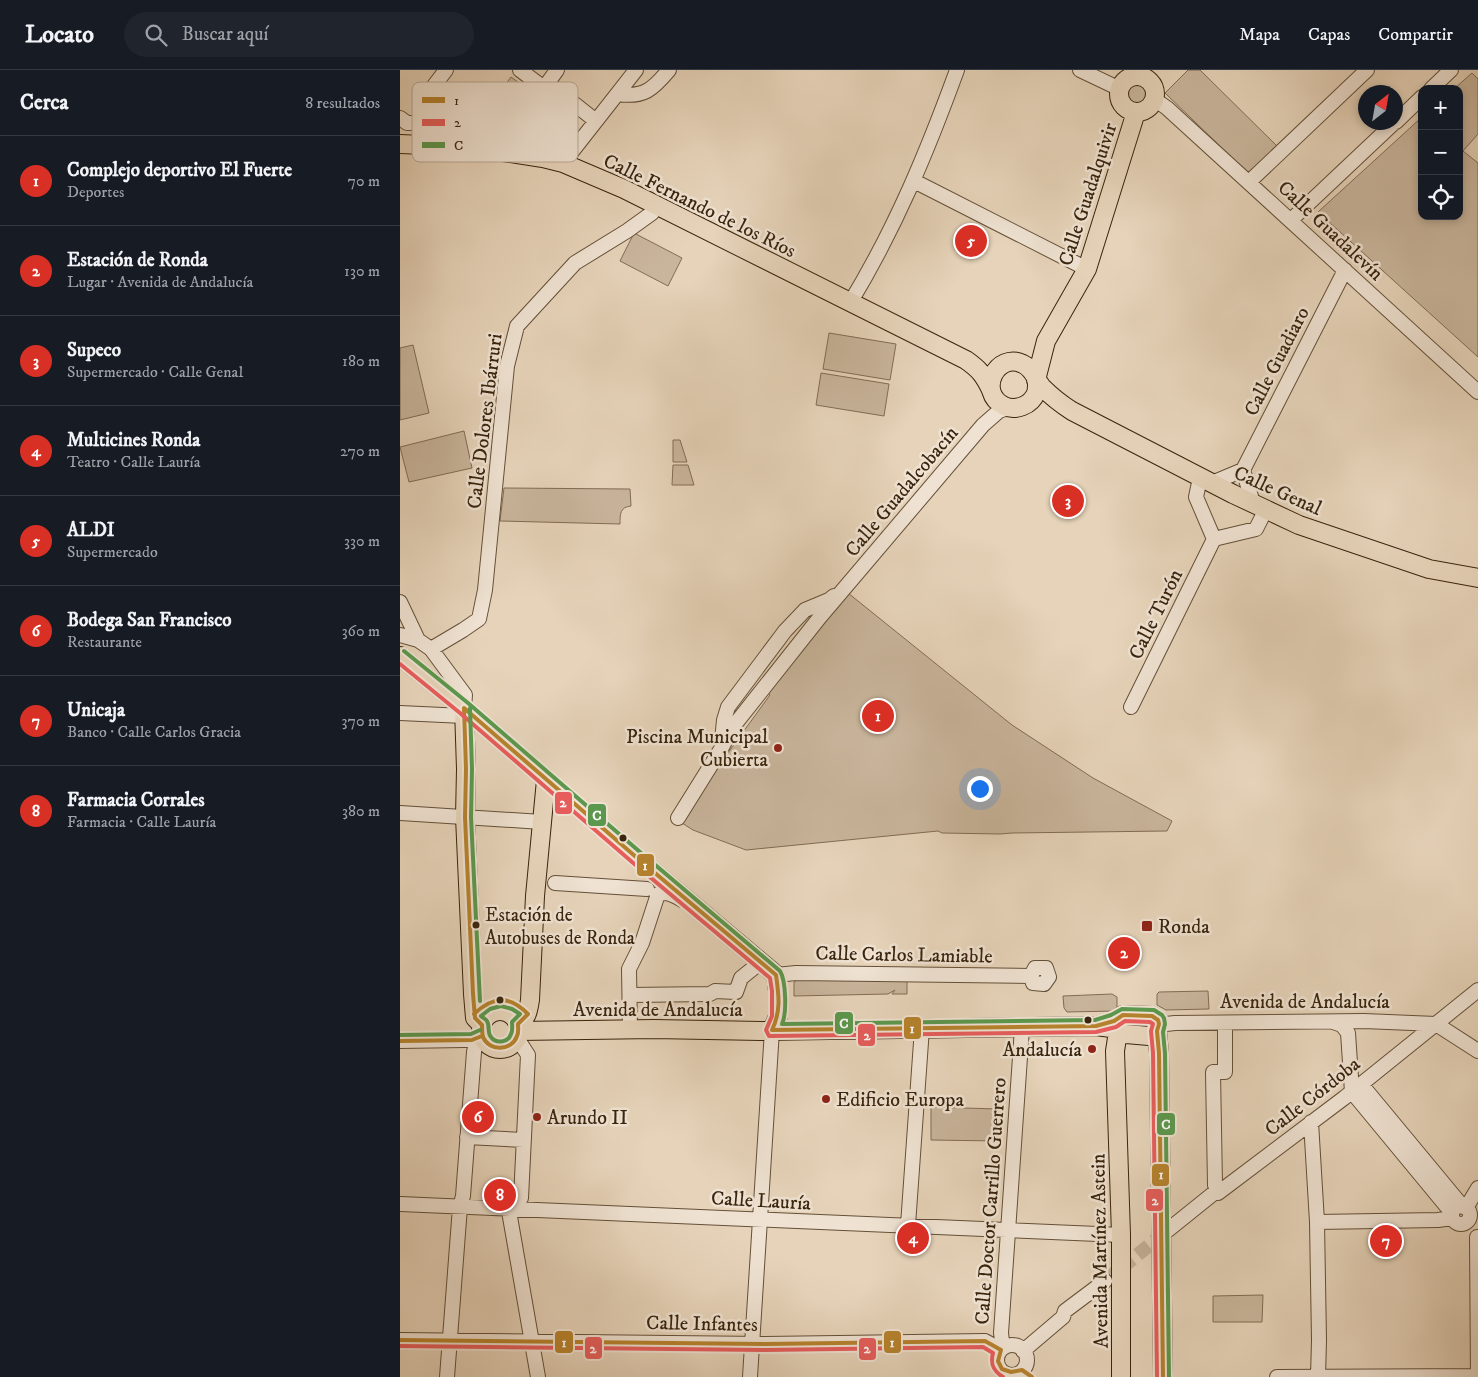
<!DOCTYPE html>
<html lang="es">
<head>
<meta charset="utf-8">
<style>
  body { margin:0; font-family:"IM FELL DW Pica",serif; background:#20242c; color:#f1f3f6 }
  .controls { position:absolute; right:15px; top:15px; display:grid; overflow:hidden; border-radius:10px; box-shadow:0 2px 8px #0003 }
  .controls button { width:45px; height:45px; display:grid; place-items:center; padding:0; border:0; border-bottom:1px solid #363941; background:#171b24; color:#f1f3f6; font:25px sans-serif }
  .compass { position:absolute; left:958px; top:15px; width:45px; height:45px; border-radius:50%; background:#171b24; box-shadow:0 2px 8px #0003; rotate:31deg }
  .you { position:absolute; left:579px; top:718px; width:18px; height:18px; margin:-12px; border:4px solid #fff; border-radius:50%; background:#1a73e8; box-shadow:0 0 0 8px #1a73e833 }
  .badge { display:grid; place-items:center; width:32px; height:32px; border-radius:50%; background:#d93025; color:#fff; font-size:16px; font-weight:700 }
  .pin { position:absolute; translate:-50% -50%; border:2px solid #fff; box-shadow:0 1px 5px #0006 }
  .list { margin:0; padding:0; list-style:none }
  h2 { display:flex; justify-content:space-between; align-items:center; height:65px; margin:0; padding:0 20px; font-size:21px }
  h2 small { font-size:16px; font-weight:400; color:#9ea1a6 }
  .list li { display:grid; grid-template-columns:32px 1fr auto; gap:15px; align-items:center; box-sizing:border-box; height:90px; padding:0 20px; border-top:1px solid #363941 }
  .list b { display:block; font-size:19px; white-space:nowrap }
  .list p { margin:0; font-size:16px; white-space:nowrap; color:#9ea1a6 }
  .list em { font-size:16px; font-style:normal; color:#9ea1a6 }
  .icon { flex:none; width:28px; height:28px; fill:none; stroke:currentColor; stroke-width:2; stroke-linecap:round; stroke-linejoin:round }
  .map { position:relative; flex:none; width:1078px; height:1307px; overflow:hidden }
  header { display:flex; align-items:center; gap:30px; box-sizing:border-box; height:70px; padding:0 25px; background:#171b24; border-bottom:1px solid #363941 }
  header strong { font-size:24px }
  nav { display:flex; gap:28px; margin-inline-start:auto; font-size:18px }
  .search { width:350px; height:45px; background:#20242c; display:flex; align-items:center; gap:12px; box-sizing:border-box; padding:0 18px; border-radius:28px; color:#9ea1a6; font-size:19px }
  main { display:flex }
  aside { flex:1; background:#171b24 }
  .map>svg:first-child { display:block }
</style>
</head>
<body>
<header>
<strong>Locato</strong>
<div class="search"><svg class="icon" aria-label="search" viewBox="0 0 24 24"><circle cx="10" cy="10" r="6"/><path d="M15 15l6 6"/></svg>Buscar aquí</div>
<nav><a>Mapa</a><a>Capas</a><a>Compartir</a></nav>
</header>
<main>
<aside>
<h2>Cerca<small>8 resultados</small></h2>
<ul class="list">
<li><span class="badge">1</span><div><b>Complejo deportivo El Fuerte</b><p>Deportes</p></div><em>70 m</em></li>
<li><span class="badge">2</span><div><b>Estación de Ronda</b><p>Lugar · Avenida de Andalucía</p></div><em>130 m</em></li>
<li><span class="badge">3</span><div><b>Supeco</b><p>Supermercado · Calle Genal</p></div><em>180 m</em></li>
<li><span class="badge">4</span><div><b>Multicines Ronda</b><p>Teatro · Calle Lauría</p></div><em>270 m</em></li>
<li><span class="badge">5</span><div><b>ALDI</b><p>Supermercado</p></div><em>330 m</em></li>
<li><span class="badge">6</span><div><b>Bodega San Francisco</b><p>Restaurante</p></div><em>360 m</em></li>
<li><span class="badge">7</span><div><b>Unicaja</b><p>Banco · Calle Carlos Gracia</p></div><em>370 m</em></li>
<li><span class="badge">8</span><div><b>Farmacia Corrales</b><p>Farmacia · Calle Lauría</p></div><em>380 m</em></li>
</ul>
</aside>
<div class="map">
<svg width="1078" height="1307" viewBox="0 0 1078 1307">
  <rect width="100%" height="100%" fill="#e6d3b9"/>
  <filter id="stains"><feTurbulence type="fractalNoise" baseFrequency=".004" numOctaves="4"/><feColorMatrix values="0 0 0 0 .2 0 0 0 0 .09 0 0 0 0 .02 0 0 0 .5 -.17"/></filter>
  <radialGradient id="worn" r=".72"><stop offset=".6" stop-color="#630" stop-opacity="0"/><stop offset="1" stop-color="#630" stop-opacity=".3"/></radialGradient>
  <path fill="#c9b59c" stroke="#816c54" d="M 788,0 L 800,0 L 878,77 L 849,104 L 765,23 Z
    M 1072,3 L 1078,9 L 1078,64 L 1063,81 L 1078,93 L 1078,287 L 918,142 L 1022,47 L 1022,146 L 1059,146 L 1059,19 L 1054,19 Z
    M 111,7 L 133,23 L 103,64 L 81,48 Z
    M728 23a11 11 0 1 1 22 0a11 11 0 1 1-22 0Z
    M 234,163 L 282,188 L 268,216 L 220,191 Z
    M 429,263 L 496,274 L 490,310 L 423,299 Z
    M 13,275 L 29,343 L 0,350 L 0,278 Z
    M 421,303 L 489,314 L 484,346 L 416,335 Z
    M 64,361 L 72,398 L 9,412 L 0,377 Z
    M 273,370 L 280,370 L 287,392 L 273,392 Z
    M 273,395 L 288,395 L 294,415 L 272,415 Z
    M 104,418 L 230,419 L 231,436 C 220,437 220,444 220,454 L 100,451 Z
    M 448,523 L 612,655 L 693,708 L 772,751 L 767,761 L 612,763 L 600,764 L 542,763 L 538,761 L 346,780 L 293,760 L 282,753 L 325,687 L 370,625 L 368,623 Z
    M 507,907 L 507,924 L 492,924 L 495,920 L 488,924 L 394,926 L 394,912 L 399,909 L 490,908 L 495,911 Z
    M 808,921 L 809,939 L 766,940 L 757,935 L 757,924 L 759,922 Z
    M 712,924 L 717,927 L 717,941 L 667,942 L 664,938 L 663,926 Z
    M 531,1037 L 598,1039 L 598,1071 L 531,1070 Z
    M 863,1225 L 862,1252 L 813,1252 L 813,1226 Z"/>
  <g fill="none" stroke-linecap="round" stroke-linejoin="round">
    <path stroke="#c3b097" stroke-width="14" stroke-dasharray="14 7" stroke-linecap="butt" d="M 705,1211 L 767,1161"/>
    <g stroke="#645038" stroke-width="16">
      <path id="minor" d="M 120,0 L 144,18 L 157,0
        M 680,0 L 720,19
        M 148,13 L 196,51
        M 1031,19 L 1051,0
        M 218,24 C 244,28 253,19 269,0
        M 754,29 L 767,38 L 1078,322
        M 0,48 L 7,53 L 22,53
        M 996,52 L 1022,27
        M 25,74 L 20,34 L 46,0
        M 163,93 L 236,0
        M 514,111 L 687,199
        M 849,112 L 967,0
        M 891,150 L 995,52
        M 450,233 C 496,157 527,82 557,0
        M 843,400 L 853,433
        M 812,413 L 843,400 L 945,200
        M 814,469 L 856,459 L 866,439
        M 0,532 L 18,570
        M 0,565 L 18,570 L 31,579 L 65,625 L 64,638
        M 31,579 L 63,560 L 79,549 L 85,520 L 107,296 L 117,256 L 175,193 L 227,161 L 252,143 L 257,135
        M 731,637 L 814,469 L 796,427 L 800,408
        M 0,643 L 64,646
        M 322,671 L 324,650 L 328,637 L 385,561 L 405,540 L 429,530 L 434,526
        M 0,743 L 142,752
        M 278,748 L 321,679 L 332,658 L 420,547 L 583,355 L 599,341 L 608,338
        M 155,813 L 247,819
        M 376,905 L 396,903 L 631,906 L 633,913 L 644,914 L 649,907 L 646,898 L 635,898 L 631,906
        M 230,925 L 310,924 L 315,921 L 336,922 L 341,908 L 361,892
        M 933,952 L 942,955 L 948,963 L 952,1022 L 1052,1143
        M 1036,954 L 1078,981
        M 759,957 L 766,954 L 775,953 L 964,951 L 1036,954
        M 230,959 L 229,899 L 242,873 L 258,824 C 266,821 274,825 282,830
        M 117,968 L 128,985 L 121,1128 L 110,1140 L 110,1147 L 138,1307
        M 0,971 L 64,970 L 72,970 L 82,966
        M 961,1014 L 1063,1137
        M 911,1052 L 917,1152 L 919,1270 L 918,1307
        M 67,1067 L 124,1070
        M 818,1123 L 815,1115 L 813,1002 L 825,1002 L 825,953
        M 0,1134 L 721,1165
        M1052 1145a9 9 0 1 1 18 0a9 9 0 1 1-18 0Z
        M 1066,1138 L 1078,1118
        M 917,1152 L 1038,1150 L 1052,1148
        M 508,1155 L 522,958
        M 768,1160 L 814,1123 L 818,1123 L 944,1028 L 1078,920
        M 1077,1167 L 1078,1307
        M 0,1270 L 365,1274 L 585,1271 L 601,1280
        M597 1290a15 15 0 1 1 30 0a15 15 0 1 1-30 0Z
        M 605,1277 L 602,1271 L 601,1263 L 622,958
        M 623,1281 L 663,1247 L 665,1241 L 705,1211
        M 47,1307 L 60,1137 L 63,1126 L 74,982 L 75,977 L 83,969
        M 350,1307 L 372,960
        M 877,1307 L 1078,1306"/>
    </g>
    <g stroke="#39240d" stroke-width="20">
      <path id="major" d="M719 24a18 18 0 1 1 36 0a18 18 0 1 1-36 0Z
        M 0,74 L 70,77 L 143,88 L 163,93 L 224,119 L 566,290 C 579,299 584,305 591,320
        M 636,310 L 646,271 L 687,199 L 736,42
        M 637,312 C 637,316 637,320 636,323 C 631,336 615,341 604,336 C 576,322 597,281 623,294 C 634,299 635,309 642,317 C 651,326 661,334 672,341 L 833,424 L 899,455 L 1029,499 L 1078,508
        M 0,586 L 64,638 L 236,787 L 376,905 L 378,921 L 378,947 L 372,960
        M 64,638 L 66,699 L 65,747 L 73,924 L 75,948 L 82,955
        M81 960a19 19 0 1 1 38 0a19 19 0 1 1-38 0Z
        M 118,954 C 128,947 128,941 130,930 L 135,826 L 146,710
        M 697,956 L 714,951 L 723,945 L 752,946 L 758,950 L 759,954 L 757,961 L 759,983 L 763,1307
        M 119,961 L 254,959 L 361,961 L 696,956 L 711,958 L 720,963 L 726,964 L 749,966 L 757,961
        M 720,963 L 717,968 L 715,981 L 721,1165 L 721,1307"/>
    </g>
    <use href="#minor" stroke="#efe2d2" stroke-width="14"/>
    <use href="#major" stroke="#e6d3b9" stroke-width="18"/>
    <g stroke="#efe2d2" stroke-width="8">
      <path id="bus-1" d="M 64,638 L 236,787 L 376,905 C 379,926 381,941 372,960 L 696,956 L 714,951 L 723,945 L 752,946 L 758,950 L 759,954 L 757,961 L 759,983 L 763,1307
        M 64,638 L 66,699 L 65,747 L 73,924 L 75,948 L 82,955
        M 74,944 C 93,926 109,925 128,944 L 118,954 C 118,958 119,962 117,966 C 112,981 89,982 83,967 C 82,963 82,959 82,955
        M 0,971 L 72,970 L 82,966
        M 0,1270 L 365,1274 L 585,1271 L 601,1280 L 598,1291 L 602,1299 L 611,1302 L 622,1300 L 632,1307"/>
    </g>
    <g stroke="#efe2d2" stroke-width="8">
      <path id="bus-2" d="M 0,594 L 60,643 L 232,792 L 370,908 L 372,921 L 372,946 L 366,960 L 369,966 L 696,962 L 716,957 L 725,951 L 750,952 L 753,954 L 751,961 L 753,983 L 757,1307
        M 0,1276 L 365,1280 L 583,1277 L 593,1283 C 590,1294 593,1301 603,1307"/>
    </g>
    <g stroke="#efe2d2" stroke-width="8">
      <path id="bus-3" d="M 4,581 L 68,633 L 240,782 L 380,901 C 386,911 387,943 382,954 L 695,950 L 711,945 L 722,939 L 754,940 L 762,945 L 764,948 L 765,954 L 763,962 L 765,983 L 769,1307
        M 70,638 L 72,699 L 71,747 L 80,931
        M 101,936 L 112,939 L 120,944 L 112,952 C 112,956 113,960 111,964 C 108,973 96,974 91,967 C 87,963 90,956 87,951 C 86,949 83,948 81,946 L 90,939 Z
        M 0,965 L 71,964 L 80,960"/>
    </g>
    <use href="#bus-1" stroke="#b6822d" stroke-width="4"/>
    <use href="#bus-2" stroke="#e75d5c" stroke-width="4"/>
    <use href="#bus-3" stroke="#5b984d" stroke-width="4"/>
  </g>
  <g fill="#8f2418" stroke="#efe2d2" stroke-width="2">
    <circle cx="378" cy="678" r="5"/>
    <rect x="741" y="850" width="12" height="12" rx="2.5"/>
    <circle cx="692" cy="979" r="5"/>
    <circle cx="426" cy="1029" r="5"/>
    <circle cx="137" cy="1047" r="5"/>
  </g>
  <g fill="#39240d" stroke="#efe2d2" stroke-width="2">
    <circle cx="223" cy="768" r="4.5"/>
    <circle cx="76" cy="855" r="4.5"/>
    <circle cx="100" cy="930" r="4.5"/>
    <circle cx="688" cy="950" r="4.5"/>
  </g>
  <g text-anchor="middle" stroke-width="5" stroke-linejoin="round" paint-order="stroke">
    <g font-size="19" fill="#39240d" stroke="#efe2d2" text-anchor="start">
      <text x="85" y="851">Estación de<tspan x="85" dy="23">Autobuses de Ronda</tspan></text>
    </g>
    <g font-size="20" fill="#39240d" stroke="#efe2d2">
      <text transform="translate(687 124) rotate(-72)" y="7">Calle Guadalquivir</text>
      <text transform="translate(300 135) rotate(26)" y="7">Calle Fernando de los Ríos</text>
      <text transform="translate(931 160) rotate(43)" y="7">Calle Guadalevín</text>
      <text transform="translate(876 291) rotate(-63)" y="7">Calle Guadiaro</text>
      <text transform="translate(84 351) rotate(-83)" y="7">Calle Dolores Ibárruri</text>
      <text transform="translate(878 420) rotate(24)" y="7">Calle Genal</text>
      <text transform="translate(501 421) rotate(-50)" y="7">Calle Guadalcobacín</text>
      <text transform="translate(755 544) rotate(-64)" y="7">Calle Turón</text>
      <text transform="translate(504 884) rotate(1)" y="7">Calle Carlos Lamiable</text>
      <text x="905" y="938">Avenida de Andalucía</text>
      <text x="258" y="946">Avenida de Andalucía</text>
      <text transform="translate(912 1026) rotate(-38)" y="7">Calle Córdoba</text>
      <text transform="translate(361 1130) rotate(3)" y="7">Calle Lauría</text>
      <text transform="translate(590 1131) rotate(-86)" y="7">Calle Doctor Carrillo Guerrero</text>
      <text transform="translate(699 1181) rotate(-91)" y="7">Avenida Martínez Astein</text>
      <text transform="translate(302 1253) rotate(1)" y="7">Calle Infantes</text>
    </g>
    <g font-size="20" fill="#39240d" stroke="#efe2d2" text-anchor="start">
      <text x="368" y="673" text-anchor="end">Piscina Municipal<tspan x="368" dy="23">Cubierta</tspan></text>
      <text x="758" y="863">Ronda</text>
      <text x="682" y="986" text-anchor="end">Andalucía</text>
      <text x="436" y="1036">Edificio Europa</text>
      <text x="147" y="1054">Arundo II</text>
    </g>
  </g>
  <rect x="12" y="12" width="166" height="80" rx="8" fill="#efe2d2" stroke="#b8a997" stroke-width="1"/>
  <rect x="22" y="27" width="23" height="6" fill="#b6822d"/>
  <rect x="22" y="49" width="23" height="7" fill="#e75d5c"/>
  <rect x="22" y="72" width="23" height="6" fill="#5b984d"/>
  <g font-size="14" fill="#39240d">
    <text x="54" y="35">1</text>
    <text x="54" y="57">2</text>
    <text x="54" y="80">C</text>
  </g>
  <g stroke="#efe2d2" stroke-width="2">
    <rect x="154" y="721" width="19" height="24" rx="5" fill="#e75d5c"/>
    <rect x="187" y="733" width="20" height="24" rx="5" fill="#5b984d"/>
    <rect x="236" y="783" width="19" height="24" rx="5" fill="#b6822d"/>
    <rect x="434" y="941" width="20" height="24" rx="5" fill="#5b984d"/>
    <rect x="503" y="946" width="19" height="24" rx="5" fill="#b6822d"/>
    <rect x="457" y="953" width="19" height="24" rx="5" fill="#e75d5c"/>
    <rect x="756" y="1042" width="20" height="24" rx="5" fill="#5b984d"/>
    <rect x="751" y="1093" width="19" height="24" rx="5" fill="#b6822d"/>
    <rect x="745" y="1118" width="19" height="24" rx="5" fill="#e75d5c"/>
    <rect x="154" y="1260" width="20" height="24" rx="5" fill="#b6822d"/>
    <rect x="483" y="1260" width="19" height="24" rx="5" fill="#b6822d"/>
    <rect x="184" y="1266" width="19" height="24" rx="5" fill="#e75d5c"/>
    <rect x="458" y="1267" width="19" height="24" rx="5" fill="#e75d5c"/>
  </g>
  <g font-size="14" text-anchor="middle" font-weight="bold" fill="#fff">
    <text x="163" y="737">2</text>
    <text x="197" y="750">C</text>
    <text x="245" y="800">1</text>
    <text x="444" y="958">C</text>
    <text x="512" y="963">1</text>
    <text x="467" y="970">2</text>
    <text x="766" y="1059">C</text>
    <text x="761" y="1109">1</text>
    <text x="755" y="1135">2</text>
    <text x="164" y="1277">1</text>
    <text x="492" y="1277">1</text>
    <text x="193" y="1283">2</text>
    <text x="467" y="1283">2</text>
  </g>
  <rect width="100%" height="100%" filter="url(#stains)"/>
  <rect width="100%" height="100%" fill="url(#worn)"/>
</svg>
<div class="controls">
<button>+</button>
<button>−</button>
<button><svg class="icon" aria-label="locate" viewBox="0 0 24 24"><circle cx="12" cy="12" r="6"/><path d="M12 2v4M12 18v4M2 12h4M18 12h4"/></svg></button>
</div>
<svg class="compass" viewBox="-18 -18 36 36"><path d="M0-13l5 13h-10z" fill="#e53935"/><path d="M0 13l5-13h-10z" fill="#9ea1a6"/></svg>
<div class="you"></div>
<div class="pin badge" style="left:478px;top:646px">1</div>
<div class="pin badge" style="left:724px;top:883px">2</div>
<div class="pin badge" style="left:668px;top:431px">3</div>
<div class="pin badge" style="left:513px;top:1168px">4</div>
<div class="pin badge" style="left:571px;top:171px">5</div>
<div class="pin badge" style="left:78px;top:1047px">6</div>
<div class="pin badge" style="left:986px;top:1171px">7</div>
<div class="pin badge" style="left:100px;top:1125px">8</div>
</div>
</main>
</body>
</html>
